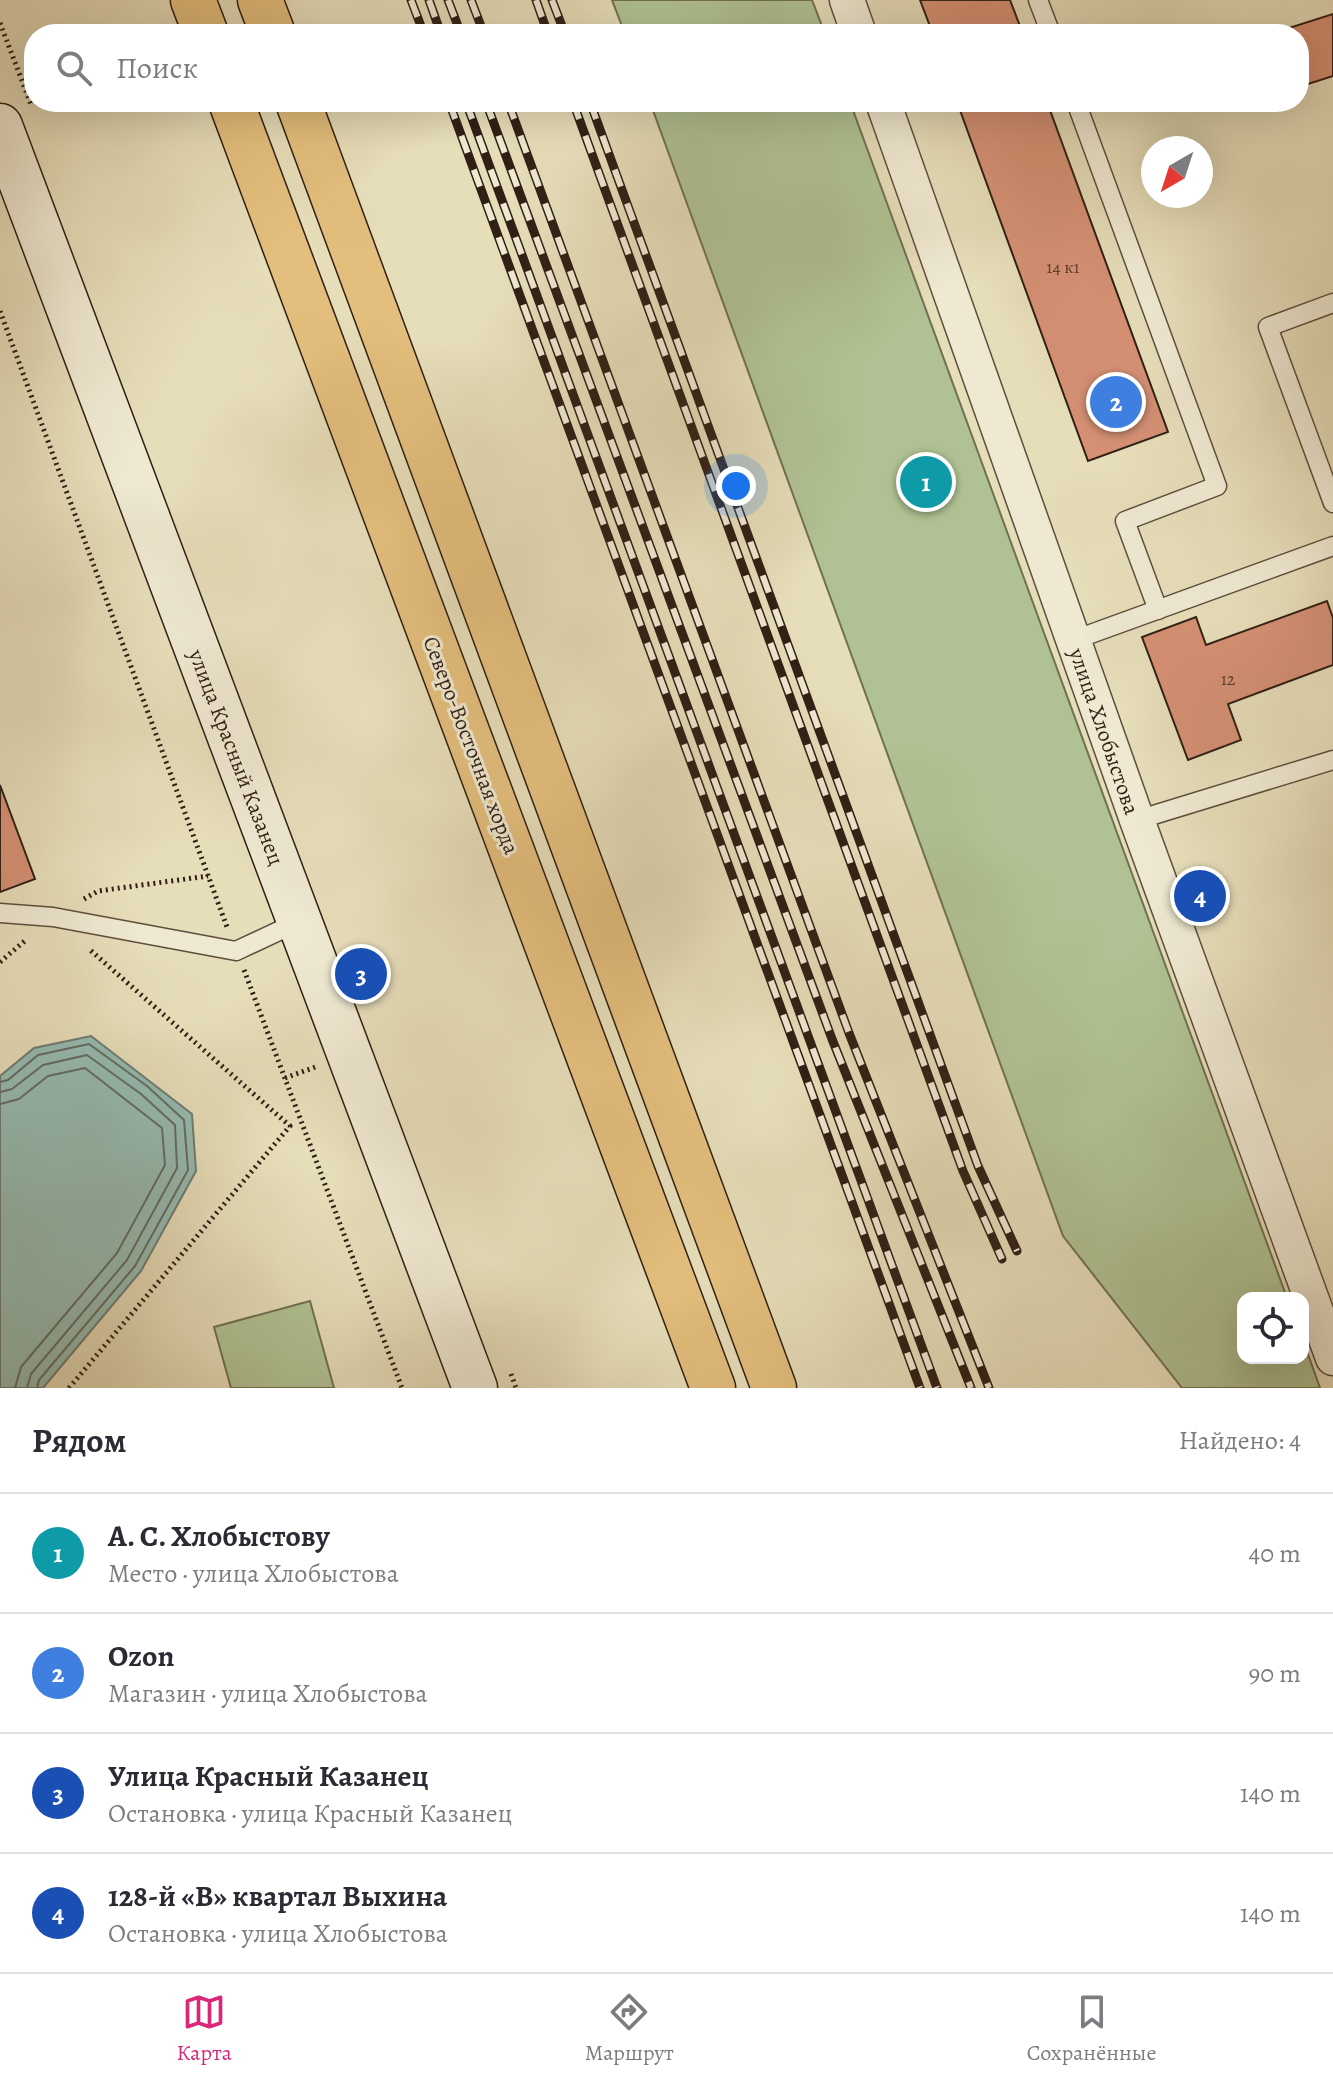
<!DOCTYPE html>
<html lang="ru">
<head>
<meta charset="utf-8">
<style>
  body { margin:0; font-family:Alegreya,serif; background:#f2f2f3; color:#2b2b33 }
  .controls { position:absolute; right:24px; bottom:24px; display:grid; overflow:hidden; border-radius:16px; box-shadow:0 8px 32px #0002 }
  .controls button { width:72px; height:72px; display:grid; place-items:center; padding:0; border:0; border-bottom:2px solid #e1e1e2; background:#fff; color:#2b2b33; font:40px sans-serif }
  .compass { position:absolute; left:1141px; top:136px; width:72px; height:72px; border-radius:50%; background:#fff; box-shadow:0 8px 32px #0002; rotate:219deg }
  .you { position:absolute; left:736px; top:486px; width:28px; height:28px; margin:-20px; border:6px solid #fff; border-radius:50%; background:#1a73e8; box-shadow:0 0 0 12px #1a73e833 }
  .badge { display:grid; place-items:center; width:52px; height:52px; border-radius:50%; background:#db2777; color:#fff; font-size:26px; font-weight:700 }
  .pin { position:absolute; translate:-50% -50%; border:4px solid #fff; box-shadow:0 2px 8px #0006 }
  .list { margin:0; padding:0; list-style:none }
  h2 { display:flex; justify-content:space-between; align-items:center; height:104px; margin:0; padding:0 32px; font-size:34px }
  h2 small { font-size:26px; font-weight:400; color:#7c7c81 }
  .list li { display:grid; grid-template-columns:52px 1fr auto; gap:24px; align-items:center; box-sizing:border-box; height:120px; padding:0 32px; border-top:2px solid #e1e1e2 }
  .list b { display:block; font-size:30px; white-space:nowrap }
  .list p { margin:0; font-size:26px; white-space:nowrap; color:#7c7c81 }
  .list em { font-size:26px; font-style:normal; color:#7c7c81 }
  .icon { flex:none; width:44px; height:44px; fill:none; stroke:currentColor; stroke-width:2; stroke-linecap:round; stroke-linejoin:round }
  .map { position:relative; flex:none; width:1333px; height:1388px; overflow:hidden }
  .search { position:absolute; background:#fff; box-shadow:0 8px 32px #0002; left:24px; right:24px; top:24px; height:88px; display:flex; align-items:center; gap:20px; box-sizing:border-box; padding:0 28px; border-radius:32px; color:#7c7c81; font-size:30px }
  .sheet { height:584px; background:#fff }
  nav { display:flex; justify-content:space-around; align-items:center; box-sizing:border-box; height:112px; border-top:2px solid #e1e1e2; background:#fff; font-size:22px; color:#7c7c81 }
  nav a { display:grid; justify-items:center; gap:4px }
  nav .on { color:#db2777 }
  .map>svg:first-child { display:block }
</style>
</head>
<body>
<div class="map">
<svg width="1333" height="1388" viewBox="0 0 1333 1388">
  <rect width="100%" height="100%" fill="#e6ddb9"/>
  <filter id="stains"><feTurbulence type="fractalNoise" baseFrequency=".0025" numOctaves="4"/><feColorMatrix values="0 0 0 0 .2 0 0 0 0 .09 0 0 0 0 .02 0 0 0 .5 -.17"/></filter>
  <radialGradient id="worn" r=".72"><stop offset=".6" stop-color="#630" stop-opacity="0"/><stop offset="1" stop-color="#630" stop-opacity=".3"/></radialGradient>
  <path fill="#b0c293" stroke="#707054" stroke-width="2" d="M 612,0 L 812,0 L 825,34 L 625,34 Z
    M 650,102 L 850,102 L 1287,1298 L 1243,1298 L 1243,1358 L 1303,1358 L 1303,1340 L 1320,1388 L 1182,1388 L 1063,1236 Z
    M 310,1301 L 334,1388 L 231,1388 L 214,1327 Z"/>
  <path fill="#96bbb1" stroke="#6d7d73" stroke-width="2" d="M 91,1036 L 192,1114 L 196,1171 L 141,1271 L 43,1388 L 0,1388 L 0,1076 L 34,1048 Z"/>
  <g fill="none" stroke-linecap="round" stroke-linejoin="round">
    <path stroke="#636d63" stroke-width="2" d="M 0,1082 L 8,1080 L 38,1055 L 89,1044 L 147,1086 L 184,1120 L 188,1170 L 135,1266 L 39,1380 L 37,1388
      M 0,1092 L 12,1089 L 43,1065 L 87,1055 L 141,1094 L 175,1125 L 177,1168 L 127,1260 L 31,1374 L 27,1388
      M 0,1104 L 19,1099 L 48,1076 L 85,1068 L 162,1128 L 165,1165 L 117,1253 L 21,1367 L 15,1388"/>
  </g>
  <path fill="#d59074" stroke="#301f15" stroke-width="2" d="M 920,0 L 1010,0 L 1023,34 L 933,34 Z
    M 1333,14 L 1333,76 L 1299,87 L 1299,34 L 1270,34 Z
    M 957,102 L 1047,102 L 1168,432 L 1088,461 Z
    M 1327,601 L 1333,618 L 1333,665 L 1228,704 L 1241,740 L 1188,760 L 1142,637 L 1196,617 L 1206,645 Z
    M 0,785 L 35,879 L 0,892 Z"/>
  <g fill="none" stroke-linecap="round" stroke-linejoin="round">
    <g stroke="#5e4e3e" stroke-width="21">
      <path id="lane" d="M 1038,0 L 1051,34
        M 1076,102 L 1217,486 L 1125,521 L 1158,610
        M 1333,303 L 1268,327 L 1333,503
        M 1074,640 L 1333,546
        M 1137,820 L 1333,760
        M 0,913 L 53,917 L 236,951 L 298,922"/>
    </g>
    <g stroke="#5e4e3e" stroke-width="37">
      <path id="street" d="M 847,0 L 859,34
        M 883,102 L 1137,820 L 1333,1358"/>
    </g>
    <g stroke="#301f15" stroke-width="47">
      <path id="secondary" d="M 0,126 L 475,1388"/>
    </g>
    <g stroke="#301f15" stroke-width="47">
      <path id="primary" d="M 193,0 L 206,34
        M 260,0 L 273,34
        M 231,102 L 713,1388
        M 298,102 L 774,1388"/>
    </g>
    <path stroke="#301f15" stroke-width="5" stroke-dasharray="2 4" stroke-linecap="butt" d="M 0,23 L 32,107
      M 0,311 L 227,927
      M 84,899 L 98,891 L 208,876
      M 0,962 L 27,939
      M 244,970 L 402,1388
      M 285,1078 L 318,1066
      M 511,1374 L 516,1388
      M 69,1388 L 290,1126 L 89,949"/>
    <use href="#lane" stroke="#efe9d2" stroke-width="18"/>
    <use href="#street" stroke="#efe9d2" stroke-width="34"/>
    <use href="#secondary" stroke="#efe9d2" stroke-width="44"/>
    <use href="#primary" stroke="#e3be7c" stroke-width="44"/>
    <g stroke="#301f15" stroke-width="9">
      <path id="rail" d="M 411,0 L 424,34
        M 429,0 L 441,34
        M 448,0 L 461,34
        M 471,0 L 484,34
        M 536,0 L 548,34
        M 552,0 L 565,34
        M 449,102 L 920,1388
        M 466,102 L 937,1388
        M 486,102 L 832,1039 L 971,1388
        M 508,102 L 849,1033 L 989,1388
        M 573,102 L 963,1171 L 1002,1259
        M 590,102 L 978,1166 L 1017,1251"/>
    </g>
    <use href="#rail" stroke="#efe9d2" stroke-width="6" stroke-dasharray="18" stroke-linecap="butt"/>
  </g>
  <g text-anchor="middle" stroke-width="6" stroke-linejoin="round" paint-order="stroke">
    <g font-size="18" fill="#593b2d">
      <text x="1063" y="273">14 к1</text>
      <text x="1228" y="685">12</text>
    </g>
    <g font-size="22" fill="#301f15" stroke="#efe9d2">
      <text transform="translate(1105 731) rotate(71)" y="8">улица Хлобыстова</text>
      <text transform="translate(472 745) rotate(69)" y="8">Северо-Восточная хорда</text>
      <text transform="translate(237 757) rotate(69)" y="8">улица Красный Казанец</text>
    </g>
  </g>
  <rect width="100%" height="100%" filter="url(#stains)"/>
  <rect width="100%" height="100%" fill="url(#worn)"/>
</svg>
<div class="controls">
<button><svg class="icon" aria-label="locate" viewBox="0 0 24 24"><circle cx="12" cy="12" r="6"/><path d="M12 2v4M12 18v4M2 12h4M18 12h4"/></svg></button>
</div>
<svg class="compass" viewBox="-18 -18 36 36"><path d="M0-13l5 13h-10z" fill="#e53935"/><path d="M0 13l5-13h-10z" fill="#7c7c81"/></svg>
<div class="you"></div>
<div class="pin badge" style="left:926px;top:482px;background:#0f9aa8">1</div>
<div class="pin badge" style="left:1116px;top:402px;background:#3f7fe0">2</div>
<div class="pin badge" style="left:361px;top:974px;background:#1a4fb4">3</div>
<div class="pin badge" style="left:1200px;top:896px;background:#1a4fb4">4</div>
<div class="search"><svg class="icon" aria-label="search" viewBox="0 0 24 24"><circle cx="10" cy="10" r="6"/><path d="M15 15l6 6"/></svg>Поиск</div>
</div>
<section class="sheet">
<h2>Рядом<small>Найдено: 4</small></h2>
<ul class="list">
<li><span class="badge" style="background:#0f9aa8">1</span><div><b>А. С. Хлобыстову</b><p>Место · улица Хлобыстова</p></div><em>40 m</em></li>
<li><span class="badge" style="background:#3f7fe0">2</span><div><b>Ozon</b><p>Магазин · улица Хлобыстова</p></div><em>90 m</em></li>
<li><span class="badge" style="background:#1a4fb4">3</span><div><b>Улица Красный Казанец</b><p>Остановка · улица Красный Казанец</p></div><em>140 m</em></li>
<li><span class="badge" style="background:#1a4fb4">4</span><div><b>128-й «В» квартал Выхина</b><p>Остановка · улица Хлобыстова</p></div><em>140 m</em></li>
</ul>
</section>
<nav>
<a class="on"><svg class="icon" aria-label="map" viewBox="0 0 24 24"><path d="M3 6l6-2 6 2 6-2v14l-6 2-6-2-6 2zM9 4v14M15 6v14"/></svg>Карта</a>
<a><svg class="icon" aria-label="directions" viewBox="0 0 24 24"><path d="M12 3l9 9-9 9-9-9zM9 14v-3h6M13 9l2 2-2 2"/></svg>Маршрут</a>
<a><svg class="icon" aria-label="saved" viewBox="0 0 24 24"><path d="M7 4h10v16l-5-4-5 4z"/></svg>Сохранённые</a>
</nav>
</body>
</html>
